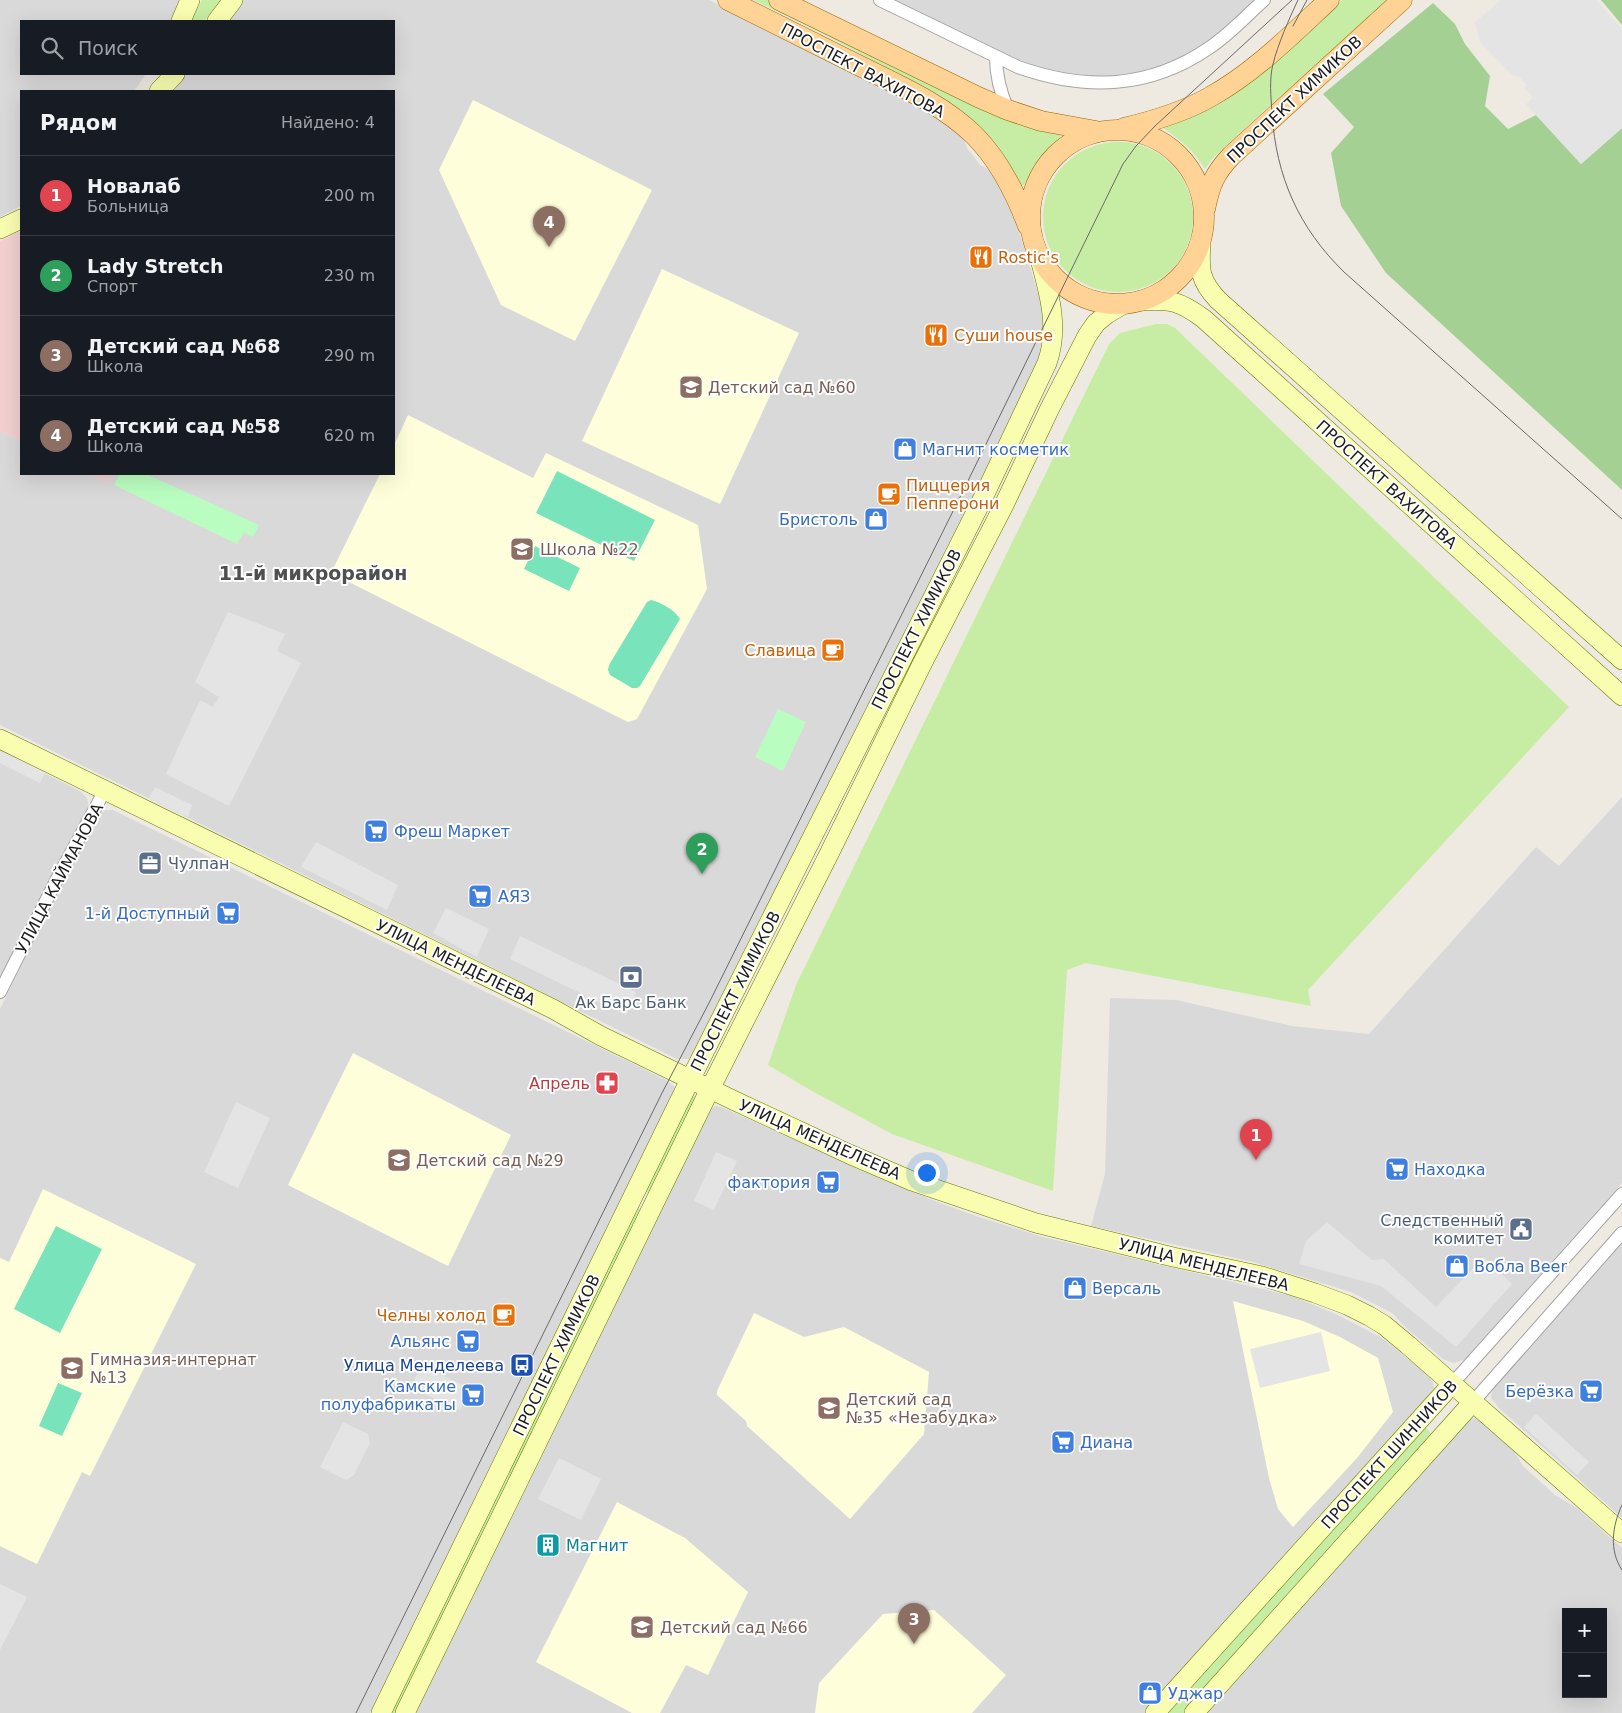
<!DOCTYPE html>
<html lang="ru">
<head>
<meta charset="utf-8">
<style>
  body { margin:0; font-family:"DejaVu Sans",sans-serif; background:#242831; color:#f1f3f6 }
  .controls { position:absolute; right:15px; bottom:15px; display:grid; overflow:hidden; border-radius:0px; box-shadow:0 5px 20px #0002 }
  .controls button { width:45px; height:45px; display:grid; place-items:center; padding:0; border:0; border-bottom:1px solid #363941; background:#171b24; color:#f1f3f6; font:25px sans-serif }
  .you { position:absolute; left:926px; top:1172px; width:18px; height:18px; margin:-12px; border:4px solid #fff; border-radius:50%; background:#1a73e8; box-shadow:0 0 0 8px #1a73e833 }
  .badge { display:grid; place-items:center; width:32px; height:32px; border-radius:50%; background:#df8787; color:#fff; font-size:16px; font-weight:700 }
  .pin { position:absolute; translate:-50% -41px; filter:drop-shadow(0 1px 2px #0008) }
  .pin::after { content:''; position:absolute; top:26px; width:18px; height:15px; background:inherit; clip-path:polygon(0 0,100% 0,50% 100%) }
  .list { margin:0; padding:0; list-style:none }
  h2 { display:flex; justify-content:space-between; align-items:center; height:65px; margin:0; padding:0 20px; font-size:21px }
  h2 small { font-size:16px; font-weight:400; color:#9ea1a6 }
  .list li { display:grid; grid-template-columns:32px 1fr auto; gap:15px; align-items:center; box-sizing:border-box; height:80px; padding:0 20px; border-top:1px solid #363941 }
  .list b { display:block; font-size:19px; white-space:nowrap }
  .list p { margin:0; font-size:16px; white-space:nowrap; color:#9ea1a6 }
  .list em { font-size:16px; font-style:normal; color:#9ea1a6 }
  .icon { flex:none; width:28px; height:28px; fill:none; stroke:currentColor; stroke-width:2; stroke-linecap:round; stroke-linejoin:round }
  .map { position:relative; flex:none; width:1622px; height:1713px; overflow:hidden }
  .search { position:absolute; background:#171b24; box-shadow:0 5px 20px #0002; left:20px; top:20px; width:375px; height:55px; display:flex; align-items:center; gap:12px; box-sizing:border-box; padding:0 18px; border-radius:0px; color:#9ea1a6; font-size:19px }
  .panel { position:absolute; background:#171b24; box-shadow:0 5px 20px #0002; left:20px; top:90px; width:375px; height:385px; border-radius:0px }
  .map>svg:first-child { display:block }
</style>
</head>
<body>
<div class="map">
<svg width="1622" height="1713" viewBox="0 0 1622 1713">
  <rect width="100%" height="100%" fill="#eeeae1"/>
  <path fill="#dad9d9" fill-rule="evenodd" d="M 0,0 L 187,0 L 176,21 L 21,21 L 21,74 L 146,74 L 134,91 L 21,91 L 21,206 L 0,217 Z
    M 243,0 L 709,0 L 934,113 L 964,139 L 967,148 L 980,165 L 990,170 L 1004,192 L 1019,232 L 1042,306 L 1044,328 L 1043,345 L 1037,364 L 989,465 L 694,1054 L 689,1059 L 677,1059 L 0,725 L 0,431 L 21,441 L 21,474 L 89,474 L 108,483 L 113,474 L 394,474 L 394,91 L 173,91 L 186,74 L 394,74 L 394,21 L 227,21 Z
    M 897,0 L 1257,0 L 1215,37 L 1195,51 L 1157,69 L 1105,78 L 1080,76 L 1043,69 L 1022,61 Z
    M 0,751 L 80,791 L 87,798 L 89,808 L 0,991 Z
    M 1622,797 L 1622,1183 L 1464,1360 L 1453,1363 L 1443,1359 L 1405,1327 L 1392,1313 L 1351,1292 L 1253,1262 L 1091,1226 L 1105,1174 L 1110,998 L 1176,1000 L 1292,1026 L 1369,1034 L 1536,847 L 1559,866 Z
    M 106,810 L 113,810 L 666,1080 L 675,1087 L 675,1091 L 370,1713 L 0,1713 L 0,1009 L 94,820 L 100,813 Z
    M 715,1106 L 721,1107 L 937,1202 L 979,1217 L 1043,1237 L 1292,1296 L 1338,1315 L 1382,1338 L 1426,1373 L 1433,1382 L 1434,1388 L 1430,1399 L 1151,1713 L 416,1713 L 709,1110 Z
    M 1622,1243 L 1622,1518 L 1499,1408 L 1491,1398 L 1493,1388 Z
    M 1477,1418 L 1514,1451 L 1523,1466 L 1555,1495 L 1577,1508 L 1622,1548 L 1622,1713 L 1204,1713 L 1470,1419 ZM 1566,1612 L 1603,1612 L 1603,1694 L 1566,1694 Z"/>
  <path fill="#f1d0cf" d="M 21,231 L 21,441 L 0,431 L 0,241 Z
    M 89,474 L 113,474 L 108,483 Z"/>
  <path fill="#feffda" d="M 473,100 L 652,190 L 575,341 L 501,305 L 439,170 Z
    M 662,269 L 799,333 L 720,504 L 582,441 Z
    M 408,415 L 533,478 L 546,453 L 698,525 L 707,589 L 637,719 L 628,722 L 331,573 L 380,474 L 394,474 L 394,445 Z
    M 353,1053 L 511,1135 L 448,1266 L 288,1185 Z
    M 43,1189 L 196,1264 L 90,1476 L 82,1472 L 37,1564 L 0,1546 L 0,1258 L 9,1262 Z
    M 1233,1301 L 1303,1321 L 1340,1337 L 1378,1358 L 1393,1412 L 1357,1458 L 1293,1527 L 1278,1509 L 1269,1478 Z
    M 754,1313 L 804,1337 L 844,1327 L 929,1372 L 924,1434 L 850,1519 L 747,1426 L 746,1421 L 717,1395 L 717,1391 Z
    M 617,1502 L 685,1538 L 748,1592 L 708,1675 L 686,1665 L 660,1713 L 632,1713 L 536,1662 Z
    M 934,1610 L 1006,1675 L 972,1713 L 815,1713 L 819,1683 L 883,1614 Z"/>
  <path fill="#c6eda3" d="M 202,0 L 222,0 L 204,21 L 191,21 Z
    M 754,0 L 769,0 L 1013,122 L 1036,130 L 1058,132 L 1061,137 L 1039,159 L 1024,185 L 1021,185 L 993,141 L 975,122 L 937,94 L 831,38 Z
    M 1342,0 L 1388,0 L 1267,108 L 1212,159 L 1205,169 C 1194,151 1181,140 1163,128 L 1167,125 L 1269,66 Z
    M1043 217a75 75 0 1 1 150 0a75 75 0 1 1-150 0Z
    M 1156,324 L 1167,324 L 1175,328 L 1569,707 L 1308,990 L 1311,1006 L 1086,963 L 1067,970 L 1053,1191 L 892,1134 L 812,1091 L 768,1065 L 796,985 L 1109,344 L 1120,333 Z
    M 691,1095 L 696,1097 L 650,1192 L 648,1193 L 646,1192 Z
    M 637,1208 L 642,1210 L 396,1713 L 390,1713 Z
    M 1422,1424 L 1434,1436 L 1184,1713 L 1160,1713 Z"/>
  <path fill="#a4d193" d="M 1601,0 L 1622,0 L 1622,25 Z
    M 1433,3 L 1455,24 L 1465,44 L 1490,76 L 1485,106 L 1508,129 L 1536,115 L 1581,164 L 1622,128 L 1622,490 L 1386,273 L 1341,206 L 1331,153 L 1354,127 L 1323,94 Z"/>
  <path fill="#bafdc0" d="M 120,474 L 146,474 L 259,525 L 253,537 L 244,532 L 237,544 L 114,485 Z
    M 778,709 L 806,722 L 783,771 L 755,757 Z"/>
  <path fill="#79e3bc" d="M 557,471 L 655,520 L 634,561 L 536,513 Z
    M 535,546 L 580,568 L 569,591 L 524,569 Z
    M 651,600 C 660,602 675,610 680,619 L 640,686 L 637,688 L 632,688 L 610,675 L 608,670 L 609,665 L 647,602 Z
    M 56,1226 L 102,1249 L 60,1333 L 14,1309 Z
    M 58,1383 L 82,1393 L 62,1436 L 39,1426 Z"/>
  <path fill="#e4e4e4" d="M 1501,0 L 1596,0 L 1622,29 L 1622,128 L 1581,164 L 1526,104 L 1533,98 L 1524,88 L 1527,85 L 1518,76 L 1512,75 L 1480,42 L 1475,22 Z
    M 228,612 L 285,634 L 277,651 L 301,663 L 229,806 L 166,774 L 200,700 L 213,707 L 219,697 L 195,682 Z
    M 0,751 L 45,773 L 40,783 L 0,763 Z
    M 155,787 L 192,805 L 188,817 L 149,798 Z
    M 316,842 L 398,885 L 387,910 L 301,867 Z
    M 446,908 L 489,929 L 477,957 L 433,933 Z
    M 520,936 L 636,992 L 626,1015 L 510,959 Z
    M 236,1102 L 270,1118 L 238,1188 L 204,1172 Z
    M 716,1152 L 737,1161 L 714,1210 L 694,1201 Z
    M 1327,1222 L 1372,1260 L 1384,1259 L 1436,1307 L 1484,1257 L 1512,1284 L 1456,1347 L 1381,1286 L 1299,1264 L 1306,1241 Z
    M 1321,1332 L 1330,1371 L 1260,1388 L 1250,1349 Z
    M 421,1366 L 470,1388 L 460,1410 L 411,1388 Z
    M 1536,1414 L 1589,1462 L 1577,1475 L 1524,1427 Z
    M 343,1422 L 368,1434 L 370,1443 L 354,1475 L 346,1480 L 320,1467 Z
    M 559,1458 L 601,1479 L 581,1520 L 538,1499 Z
    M 0,1584 L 27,1597 L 0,1650 Z"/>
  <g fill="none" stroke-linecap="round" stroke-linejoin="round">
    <g stroke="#a3a3a3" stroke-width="14">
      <path id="street" d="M 880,0 L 1018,67 C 1086,91 1149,89 1209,48 C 1229,35 1246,16 1264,0
        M 996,57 C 996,77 1000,92 1008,110
        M 0,992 L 57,879 L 105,790
        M 1452,1384 L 1622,1194
        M 1472,1403 L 1622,1233"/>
    </g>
    <g stroke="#687700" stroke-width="20">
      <path id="secondary" d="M 181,21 L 190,0
        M 217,21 L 233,0
        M 159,91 L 175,74
        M 0,229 L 21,219
        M 1201,245 C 1199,270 1200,281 1218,300 L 1622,660
        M 1138,301 C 1169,299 1179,300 1204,319 L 1622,696
        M 0,739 L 553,1009 L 601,1036 L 735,1101 L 849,1154 L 912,1181 L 1036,1223 L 1173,1257 L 1262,1276 L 1315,1293 L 1347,1305 L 1369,1316 L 1384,1325 L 1408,1345 L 1622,1533
        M 381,1713 L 679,1102 L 983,498 L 1047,363 C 1059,330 1050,296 1041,263
        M 405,1713 L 710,1089 L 830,852 L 922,664 L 1003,507 L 1050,408 L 1087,336 L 1096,323 L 1107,314 L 1124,304
        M 1155,1713 L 1452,1384
        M 1194,1713 L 1472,1403"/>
    </g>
    <g stroke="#956500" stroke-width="21">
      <path id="primary" d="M 728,0 C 772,22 816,44 860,66 C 900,86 942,104 974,135 C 998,159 1016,194 1028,226
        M 779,0 L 978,97 L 1008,110 L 1041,121 L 1096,131
        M 1124,128 C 1153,121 1184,112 1210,97 C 1255,72 1291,35 1329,0
        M1030 217a87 87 0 1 1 174 0a87 87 0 1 1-174 0Z
        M 1205,209 C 1210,185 1214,174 1231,156 L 1402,0"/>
    </g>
    <use href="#street" stroke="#fff" stroke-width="12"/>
    <use href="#secondary" stroke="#f8fdb0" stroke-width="19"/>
    <use href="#primary" stroke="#ffd396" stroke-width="20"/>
    <path stroke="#6a6a6a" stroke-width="1" d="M 1298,0 C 1289,19 1278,44 1273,64 C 1269,80 1271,97 1272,113 C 1276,177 1299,228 1344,272 L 1622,519
      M 1293,26 L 1307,0
      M 1622,1505 C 1612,1526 1609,1551 1622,1570
      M 356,1713 L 662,1093 L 709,1003 L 964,489 L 1123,164 L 1136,146 L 1155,126 L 1292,0"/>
  </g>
  <defs>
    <g id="restaurant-square" transform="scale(1.25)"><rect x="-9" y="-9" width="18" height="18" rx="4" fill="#e8710a" stroke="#fff"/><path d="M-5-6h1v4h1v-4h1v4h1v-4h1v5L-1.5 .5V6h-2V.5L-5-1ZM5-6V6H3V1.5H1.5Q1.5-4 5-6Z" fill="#fff"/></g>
    <g id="school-square" transform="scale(1.25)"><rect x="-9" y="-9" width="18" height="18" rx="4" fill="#8d6e63" stroke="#fff"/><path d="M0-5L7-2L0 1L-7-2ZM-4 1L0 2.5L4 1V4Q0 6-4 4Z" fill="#fff"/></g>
    <g id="shop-square" transform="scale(1.25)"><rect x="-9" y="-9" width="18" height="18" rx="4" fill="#3f7fe0" stroke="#fff"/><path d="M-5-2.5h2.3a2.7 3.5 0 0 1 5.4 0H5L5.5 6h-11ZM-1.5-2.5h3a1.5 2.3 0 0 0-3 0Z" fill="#fff"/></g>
    <g id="cafe-square" transform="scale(1.25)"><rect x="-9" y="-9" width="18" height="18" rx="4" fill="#e8710a" stroke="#fff"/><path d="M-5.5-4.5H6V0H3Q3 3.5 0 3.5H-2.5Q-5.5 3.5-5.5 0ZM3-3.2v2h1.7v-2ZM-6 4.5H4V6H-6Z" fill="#fff"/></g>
    <g id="supermarket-square" transform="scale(1.25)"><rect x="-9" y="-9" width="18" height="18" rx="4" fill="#3f7fe0" stroke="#fff"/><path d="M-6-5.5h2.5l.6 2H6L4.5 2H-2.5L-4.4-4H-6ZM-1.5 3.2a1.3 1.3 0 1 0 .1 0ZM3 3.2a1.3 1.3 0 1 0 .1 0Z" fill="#fff"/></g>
    <g id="office-square" transform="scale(1.25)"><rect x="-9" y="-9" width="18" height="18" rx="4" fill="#5c6f8a" stroke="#fff"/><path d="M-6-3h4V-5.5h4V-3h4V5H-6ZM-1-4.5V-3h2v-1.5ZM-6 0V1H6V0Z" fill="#fff"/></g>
    <g id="bank-square" transform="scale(1.25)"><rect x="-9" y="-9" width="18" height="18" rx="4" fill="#5c6f8a" stroke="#fff"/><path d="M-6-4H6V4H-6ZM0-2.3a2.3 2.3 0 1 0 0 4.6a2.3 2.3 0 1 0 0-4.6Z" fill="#fff"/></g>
    <g id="pharmacy-square" transform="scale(1.25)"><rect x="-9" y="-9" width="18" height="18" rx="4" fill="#e0444e" stroke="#fff"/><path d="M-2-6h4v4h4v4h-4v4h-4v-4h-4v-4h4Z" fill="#fff"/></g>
    <g id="civic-square" transform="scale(1.25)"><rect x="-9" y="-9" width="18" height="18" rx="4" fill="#5c6f8a" stroke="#fff"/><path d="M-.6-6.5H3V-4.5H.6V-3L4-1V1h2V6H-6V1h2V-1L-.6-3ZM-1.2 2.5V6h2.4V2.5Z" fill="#fff"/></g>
    <g id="bus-square" transform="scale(1.25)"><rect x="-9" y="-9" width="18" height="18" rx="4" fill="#1a4fb4" stroke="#fff"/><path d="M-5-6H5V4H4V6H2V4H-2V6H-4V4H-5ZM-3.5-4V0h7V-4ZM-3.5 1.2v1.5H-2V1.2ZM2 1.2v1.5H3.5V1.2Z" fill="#fff"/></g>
    <g id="building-square" transform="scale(1.25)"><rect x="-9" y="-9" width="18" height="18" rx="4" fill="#0f9aa8" stroke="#fff"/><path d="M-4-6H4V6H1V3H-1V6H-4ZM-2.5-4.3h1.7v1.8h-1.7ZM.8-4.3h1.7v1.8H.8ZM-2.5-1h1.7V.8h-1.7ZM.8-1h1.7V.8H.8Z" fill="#fff"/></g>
  </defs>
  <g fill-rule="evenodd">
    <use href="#restaurant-square" x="981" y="257"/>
    <use href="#restaurant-square" x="936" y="335"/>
    <use href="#school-square" x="691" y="387"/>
    <use href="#shop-square" x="905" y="449"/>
    <use href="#cafe-square" x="889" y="494"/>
    <use href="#shop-square" x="876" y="519"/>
    <use href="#school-square" x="522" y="549"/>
    <use href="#cafe-square" x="833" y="650"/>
    <use href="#supermarket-square" x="376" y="831"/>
    <use href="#office-square" x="150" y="863"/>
    <use href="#supermarket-square" x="480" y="896"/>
    <use href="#supermarket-square" x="228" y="913"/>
    <use href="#bank-square" x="631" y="977"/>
    <use href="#pharmacy-square" x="607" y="1083"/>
    <use href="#school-square" x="399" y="1160"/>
    <use href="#supermarket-square" x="1397" y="1169"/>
    <use href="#supermarket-square" x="828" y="1182"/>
    <use href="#civic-square" x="1521" y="1229"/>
    <use href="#shop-square" x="1457" y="1266"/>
    <use href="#shop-square" x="1075" y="1288"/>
    <use href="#cafe-square" x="504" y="1315"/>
    <use href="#supermarket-square" x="468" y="1341"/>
    <use href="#bus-square" x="522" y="1365"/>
    <use href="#school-square" x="72" y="1368"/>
    <use href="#supermarket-square" x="1591" y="1391"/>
    <use href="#supermarket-square" x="473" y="1395"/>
    <use href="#school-square" x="829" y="1408"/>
    <use href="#supermarket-square" x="1063" y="1442"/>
    <use href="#building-square" x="548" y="1545"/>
    <use href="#school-square" x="642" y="1627"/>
    <use href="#shop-square" x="1150" y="1693"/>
  </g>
  <g text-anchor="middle" stroke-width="4" stroke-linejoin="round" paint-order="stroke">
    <g font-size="16" fill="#1c1c1c" stroke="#fff">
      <text transform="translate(863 70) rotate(28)" y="6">ПРОСПЕКТ ВАХИТОВА</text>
      <text transform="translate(1294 99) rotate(-43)" y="6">ПРОСПЕКТ ХИМИКОВ</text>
      <text transform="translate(1387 484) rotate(42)" y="6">ПРОСПЕКТ ВАХИТОВА</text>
      <text transform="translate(916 629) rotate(-63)" y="6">ПРОСПЕКТ ХИМИКОВ</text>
      <text transform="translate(59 878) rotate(-62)" y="6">УЛИЦА КАЙМАНОВА</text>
      <text transform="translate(456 962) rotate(26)" y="6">УЛИЦА МЕНДЕЛЕЕВА</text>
      <text transform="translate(735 991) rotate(-63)" y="6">ПРОСПЕКТ ХИМИКОВ</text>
      <text transform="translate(820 1139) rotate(24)" y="6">УЛИЦА МЕНДЕЛЕЕВА</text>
      <text transform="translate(1204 1264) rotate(14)" y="6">УЛИЦА МЕНДЕЛЕЕВА</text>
      <text transform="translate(556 1355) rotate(-64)" y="6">ПРОСПЕКТ ХИМИКОВ</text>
      <text transform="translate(1389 1454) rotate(-48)" y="6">ПРОСПЕКТ ШИННИКОВ</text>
    </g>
    <g font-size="16" fill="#c56008" stroke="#fff" text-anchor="start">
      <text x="998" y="263">Rostic's</text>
      <text x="954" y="341">Суши house</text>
      <text x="906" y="491">Пиццерия<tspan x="906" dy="18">Пепперони</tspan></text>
      <text x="816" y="656" text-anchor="end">Славица</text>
      <text x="486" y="1321" text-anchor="end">Челны холод</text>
    </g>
    <g font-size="16" fill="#785e54" stroke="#fff" text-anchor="start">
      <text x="708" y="393">Детский сад №60</text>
      <text x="540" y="555">Школа №22</text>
      <text x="416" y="1166">Детский сад №29</text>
      <text x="90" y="1365">Гимназия-интернат<tspan x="90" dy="18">№13</tspan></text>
      <text x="846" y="1405">Детский сад<tspan x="846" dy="18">№35 «Незабудка»</tspan></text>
      <text x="660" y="1633">Детский сад №66</text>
    </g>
    <g font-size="16" fill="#366cbe" stroke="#fff" text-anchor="start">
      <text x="922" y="455">Магнит косметик</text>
      <text x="858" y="525" text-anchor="end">Бристоль</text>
      <text x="394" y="837">Фреш Маркет</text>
      <text x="498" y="902">АЯЗ</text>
      <text x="210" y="919" text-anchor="end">1-й Доступный</text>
      <text x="1414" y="1175">Находка</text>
      <text x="810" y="1188" text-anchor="end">фактория</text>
      <text x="1474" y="1272">Вобла Beer</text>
      <text x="1092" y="1294">Версаль</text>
      <text x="450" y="1347" text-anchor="end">Альянс</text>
      <text x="456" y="1392" text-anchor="end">Камские<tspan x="456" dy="18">полуфабрикаты</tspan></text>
      <text x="1574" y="1397" text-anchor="end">Берёзка</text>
      <text x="1080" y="1448">Диана</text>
      <text x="1168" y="1699">Уджар</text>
    </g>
    <g font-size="16" fill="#4e5e75" stroke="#fff" text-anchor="start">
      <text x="168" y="869">Чулпан</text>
      <text x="631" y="1008" text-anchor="middle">Ак Барс Банк</text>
      <text x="1504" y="1226" text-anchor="end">Следственный<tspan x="1504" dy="18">комитет</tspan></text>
    </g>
    <g font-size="16" fill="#be3a42" stroke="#fff" text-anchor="end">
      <text x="590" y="1089">Апрель</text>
    </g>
    <g font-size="16" fill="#164399" stroke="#fff" text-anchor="end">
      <text x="504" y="1371">Улица Менделеева</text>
    </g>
    <g font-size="16" fill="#0d838f" stroke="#fff" text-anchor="start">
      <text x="566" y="1551">Магнит</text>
    </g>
    <g font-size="19" font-weight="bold" fill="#4f4f4f" stroke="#fff">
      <text x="313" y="580">11-й микрорайон</text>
    </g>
  </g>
</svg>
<div class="controls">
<button>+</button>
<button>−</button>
</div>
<div class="you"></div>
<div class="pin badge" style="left:1256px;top:1160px;background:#e0444e">1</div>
<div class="pin badge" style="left:702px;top:874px;background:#2e9e5b">2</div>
<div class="pin badge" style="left:914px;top:1644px;background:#8d6e63">3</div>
<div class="pin badge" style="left:549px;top:247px;background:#8d6e63">4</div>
<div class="search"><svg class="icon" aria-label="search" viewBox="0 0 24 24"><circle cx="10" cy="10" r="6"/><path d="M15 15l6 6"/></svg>Поиск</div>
<section class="panel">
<h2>Рядом<small>Найдено: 4</small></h2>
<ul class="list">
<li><span class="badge" style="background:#e0444e">1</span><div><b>Новалаб</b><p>Больница</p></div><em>200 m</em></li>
<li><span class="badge" style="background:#2e9e5b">2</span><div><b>Lady Stretch</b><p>Спорт</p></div><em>230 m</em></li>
<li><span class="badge" style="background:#8d6e63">3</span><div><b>Детский сад №68</b><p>Школа</p></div><em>290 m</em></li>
<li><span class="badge" style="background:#8d6e63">4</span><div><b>Детский сад №58</b><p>Школа</p></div><em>620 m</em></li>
</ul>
</section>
</div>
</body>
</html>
